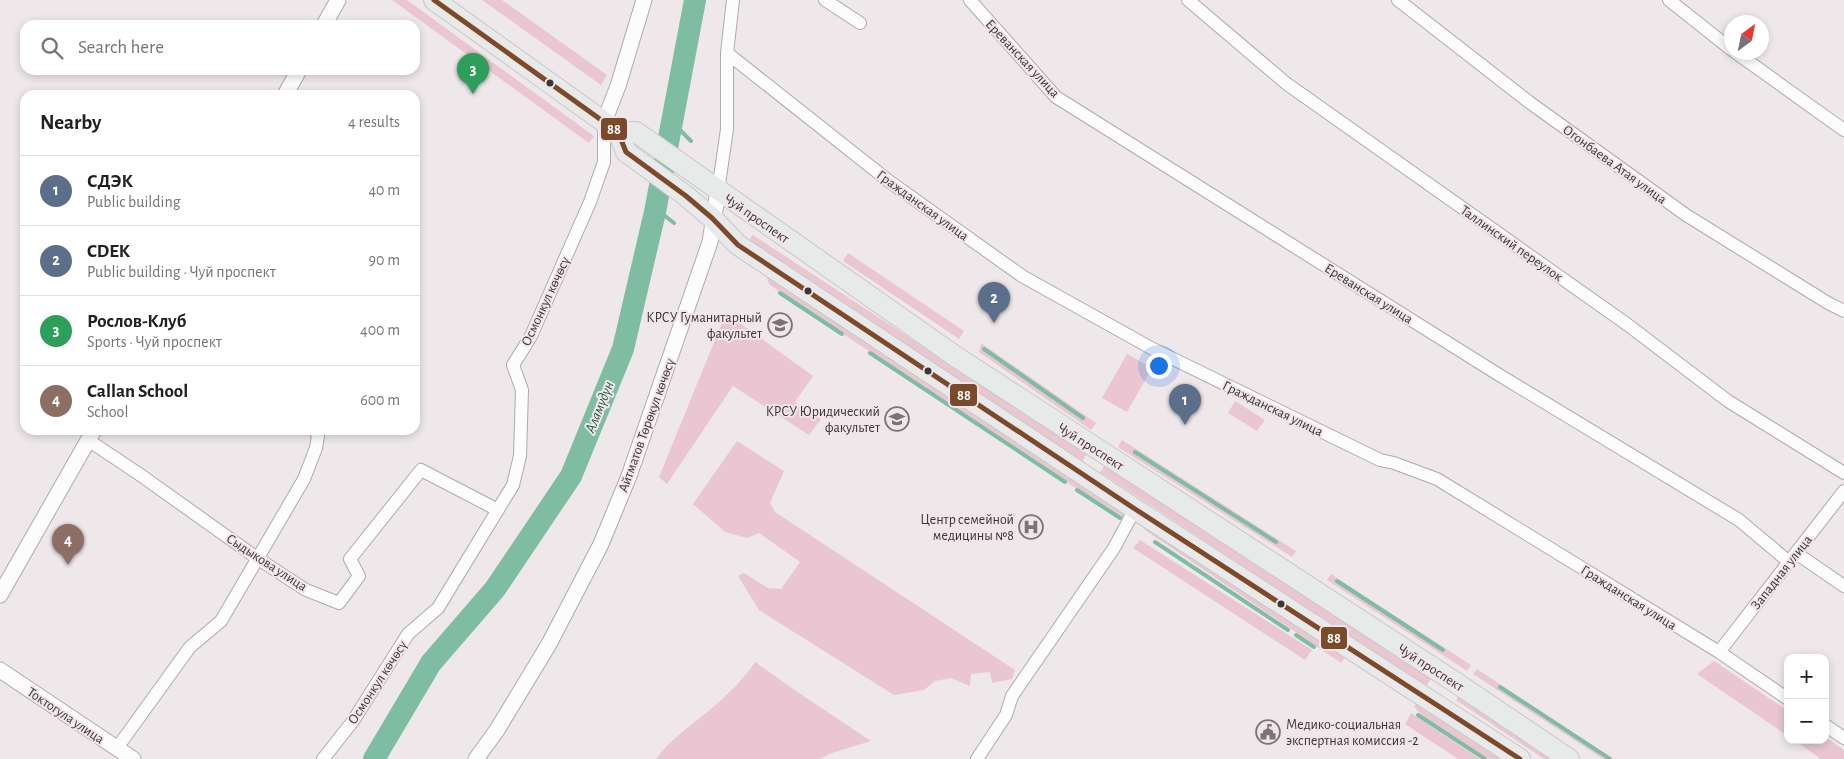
<!DOCTYPE html>
<html lang="en">
<head>
<meta charset="utf-8">
<style>
  body { margin:0; font-family:"Alegreya Sans",sans-serif; background:#f6f6f6; color:#202124 }
  .controls { position:absolute; right:15px; bottom:15px; display:grid; overflow:hidden; border-radius:10px; box-shadow:0 2px 8px #0003 }
  .controls button { width:45px; height:45px; display:grid; place-items:center; padding:0; border:0; border-bottom:1px solid #e0e0e0; background:#fff; color:#202124; font:25px sans-serif }
  .compass { position:absolute; left:1724px; top:15px; width:45px; height:45px; border-radius:50%; background:#fff; box-shadow:0 2px 8px #0003; rotate:33deg }
  .you { position:absolute; left:1158px; top:365px; width:18px; height:18px; margin:-12px; border:4px solid #fff; border-radius:50%; background:#1a73e8; box-shadow:0 0 0 8px #1a73e833 }
  .badge { display:grid; place-items:center; width:32px; height:32px; border-radius:50%; background:#111827; color:#fff; font-size:16px; font-weight:700 }
  .pin { position:absolute; translate:-50% -41px; filter:drop-shadow(0 1px 2px #0008) }
  .pin::after { content:''; position:absolute; top:26px; width:18px; height:15px; background:inherit; clip-path:polygon(0 0,100% 0,50% 100%) }
  .list { margin:0; padding:0; list-style:none }
  h2 { display:flex; justify-content:space-between; align-items:center; height:65px; margin:0; padding:0 20px; font-size:21px }
  h2 small { font-size:16px; font-weight:400; color:#757577 }
  .list li { display:grid; grid-template-columns:32px 1fr auto; gap:15px; align-items:center; box-sizing:border-box; height:70px; padding:0 20px; border-top:1px solid #e0e0e0 }
  .list b { display:block; font-size:19px; white-space:nowrap }
  .list p { margin:0; font-size:16px; white-space:nowrap; color:#757577 }
  .list em { font-size:16px; font-style:normal; color:#757577 }
  .icon { flex:none; width:28px; height:28px; fill:none; stroke:currentColor; stroke-width:2; stroke-linecap:round; stroke-linejoin:round }
  .map { position:relative; flex:none; width:1844px; height:759px; overflow:hidden }
  .search { position:absolute; background:#fff; box-shadow:0 2px 8px #0003; left:20px; top:20px; width:400px; height:55px; display:flex; align-items:center; gap:12px; box-sizing:border-box; padding:0 18px; border-radius:15px; color:#757577; font-size:19px }
  .panel { position:absolute; background:#fff; box-shadow:0 2px 8px #0003; left:20px; top:90px; width:400px; height:345px; border-radius:15px }
  .map>svg:first-child { display:block }
</style>
</head>
<body>
<div class="map">
<svg width="1844" height="759" viewBox="0 0 1844 759">
  <rect width="100%" height="100%" fill="#efe8ea"/>
  <path fill="#e9c6d1" d="M 392,0 L 407,0 L 594,136 L 589,143 Z
    M 482,0 L 502,0 L 607,75 L 601,85 Z
    M 753,235 L 1087,454 L 1082,461 L 767,255 L 752,243 L 750,238 Z
    M 848,253 L 964,331 L 959,339 L 843,261 Z
    M 770,275 L 1127,510 L 1123,519 L 784,295 L 769,284 L 767,279 Z
    M 726,313 L 813,376 L 795,402 L 821,419 L 809,435 L 733,386 L 667,484 L 659,477 Z
    M 981,343 L 1096,423 L 1091,430 L 979,352 Z
    M 1127,354 L 1152,368 L 1127,412 L 1102,398 Z
    M 1235,401 L 1265,420 L 1257,431 L 1228,413 Z
    M 1122,440 L 1296,551 L 1292,557 L 1118,447 Z
    M 737,441 L 784,471 L 770,503 L 775,512 L 1015,670 L 1012,679 L 992,683 L 990,672 L 971,674 L 970,686 L 951,678 L 935,681 L 924,690 L 894,695 L 759,610 L 738,576 L 744,573 L 768,588 L 781,589 L 800,562 L 759,533 L 747,538 L 725,532 L 693,504 Z
    M 1105,465 L 1431,679 L 1426,686 L 1100,472 Z
    M 1142,525 L 1346,656 L 1341,663 L 1145,530 Z
    M 1140,540 L 1312,650 L 1305,660 L 1133,548 Z
    M 1331,574 L 1471,665 L 1467,671 L 1327,580 Z
    M 1714,661 L 1788,711 L 1788,736 L 1697,674 Z
    M 755,662 L 796,691 L 871,741 L 829,754 L 820,759 L 656,759 C 668,742 685,730 701,717 C 718,704 744,680 755,662 Z
    M 1477,669 L 1613,759 L 1603,759 L 1473,674 Z
    M 1460,693 L 1558,759 L 1544,759 L 1456,700 Z
    M 1417,703 L 1501,759 C 1496,759 1490,759 1486,758 C 1474,753 1418,716 1414,706 Z
    M 1411,713 L 1480,759 L 1458,759 L 1405,724 Z
    M 1825,737 L 1844,750 L 1844,759 L 1821,759 L 1794,740 L 1825,740 Z"/>
  <g fill="none" stroke-linecap="round" stroke-linejoin="round">
    <path stroke="#7fbda3" stroke-width="4" d="M 672,122 L 691,141
      M 655,208 L 674,223
      M 780,293 L 842,334
      M 984,349 L 1083,418
      M 870,353 L 1065,482
      M 1135,452 L 1276,542
      M 1077,490 L 1120,518
      M 1155,542 L 1288,630
      M 1337,581 L 1443,650
      M 1296,635 L 1314,647
      M 1500,687 L 1610,759
      M 1418,715 L 1485,759"/>
    <path stroke="#7fbda3" stroke-width="22" d="M 374,759 L 431,663 L 495,589 L 571,476 L 623,349 L 655,212 L 695,0"/>
    <g stroke="#aea9aa" stroke-width="14">
      <path id="minor" d="M 825,0 L 860,23
        M 970,0 L 1056,97 L 1496,373 L 1739,520 L 1789,562
        M 1188,0 L 1287,84 L 1628,325 L 1728,401 L 1844,473
        M 1398,0 L 1529,102 L 1686,215 L 1828,303 L 1844,311
        M 1669,0 L 1732,50
        M 1735,52 L 1844,130
        M 727,53 L 890,182 L 1022,276 L 1151,348 L 1380,460 L 1394,463 L 1437,479 L 1719,652 L 1788,699
        M 718,191 L 727,129 L 727,53 L 733,0
        M 88,440 L 139,474 L 257,558 L 306,590 L 339,603 L 359,576 L 350,559 L 421,470 L 498,510
        M 1796,553 L 1844,586
        M 1719,652 L 1844,491
        M 1825,725 L 1844,738
        M 117,748 L 190,647 L 221,621 L 304,479 L 316,448 L 318,436 L 315,430
        M 323,759 L 353,721 L 408,634 L 438,608 L 513,485 L 520,456 L 522,390 L 513,365 L 531,336 L 590,202 L 604,162 L 604,122
        M 977,759 L 1006,715 L 1012,696 L 1114,548 L 1135,509"/>
    </g>
    <g stroke="#aea9aa" stroke-width="17">
      <path id="tertiary" d="M 324,25 L 338,0
        M 285,95 L 299,70
        M 604,122 L 618,86 L 644,0
        M 0,595 L 94,430
        M 0,670 L 133,759
        M 476,759 L 497,730 L 549,644 L 601,544 L 629,476 L 710,242 L 718,191"/>
    </g>
    <g stroke="#cbc7c8" stroke-width="22">
      <path id="primary" d="M 434,0 L 618,132 L 626,152 L 686,196 L 712,218 L 738,245 L 1135,509 L 1520,759
        M 618,132 L 636,132 L 955,356 L 1458,684 L 1569,759"/>
    </g>
    <use href="#minor" stroke="#fdfcfc" stroke-width="12"/>
    <use href="#tertiary" stroke="#fdfcfc" stroke-width="15"/>
    <use href="#primary" stroke="#e6eae8" stroke-width="20"/>
    <g stroke="#f2e5e9" stroke-width="9">
      <path id="bus-1" d="M 434,0 L 618,132 L 626,152 L 686,196 L 712,218 L 738,245 L 1135,509 L 1520,759"/>
    </g>
    <use href="#bus-1" stroke="#7a4b2a" stroke-width="5"/>
  </g>
  <defs>
    <g id="university-ring" transform="scale(1.25)"><circle r="9.5" fill="#f2e5e9" stroke="#7a7476" stroke-width="1.5"/><path d="M0-5L7-2L0 1L-7-2ZM-4 1L0 2.5L4 1V4Q0 6-4 4Z" fill="#7a7476"/></g>
    <g id="hospital-ring" transform="scale(1.25)"><circle r="9.5" fill="#f2e5e9" stroke="#7a7476" stroke-width="1.5"/><path d="M-5-5h3v3.5h4V-5h3V5h-3V1.5h-4V5h-3Z" fill="#7a7476"/></g>
    <g id="civic-ring" transform="scale(1.25)"><circle r="9.5" fill="#f2e5e9" stroke="#7a7476" stroke-width="1.5"/><path d="M-.6-6.5H3V-4.5H.6V-3L4-1V1h2V6H-6V1h2V-1L-.6-3ZM-1.2 2.5V6h2.4V2.5Z" fill="#7a7476"/></g>
  </defs>
  <g fill-rule="evenodd">
    <use href="#university-ring" x="780" y="325"/>
    <use href="#university-ring" x="897" y="419"/>
    <use href="#hospital-ring" x="1031" y="527"/>
    <use href="#civic-ring" x="1268" y="732"/>
  </g>
  <g fill="#3b3638" stroke="#f2e5e9" stroke-width="2">
    <circle cx="550" cy="83" r="4.5"/>
    <circle cx="808" cy="291" r="4.5"/>
    <circle cx="928" cy="371" r="4.5"/>
    <circle cx="1281" cy="604" r="4.5"/>
  </g>
  <g text-anchor="middle" stroke-width="4" stroke-linejoin="round" paint-order="stroke">
    <g font-size="14" fill="#3b3638" stroke="#f2e5e9">
      <text transform="translate(1023 58) rotate(47)" y="5">Ереванская улица</text>
      <text transform="translate(1615 164) rotate(36)" y="5">Огонбаева Атая улица</text>
      <text transform="translate(923 205) rotate(36)" y="5">Гражданская улица</text>
      <text transform="translate(757 218) rotate(35)" y="5">Чуй проспект</text>
      <text transform="translate(1512 243) rotate(35)" y="5">Таллинский переулок</text>
      <text transform="translate(1369 293) rotate(32)" y="5">Ереванская улица</text>
      <text transform="translate(545 301) rotate(-65)" y="5">Осмонкул көчөсү</text>
      <text transform="translate(1273 408) rotate(26)" y="5">Гражданская улица</text>
      <text transform="translate(646 425) rotate(-70)" y="5">Айтматов Төрөкул көчөсү</text>
      <text transform="translate(1091 446) rotate(33)" y="5">Чуй проспект</text>
      <text transform="translate(267 562) rotate(33)" y="5">Сыдыкова улица</text>
      <text transform="translate(1781 572) rotate(-52)" y="5">Западная улица</text>
      <text transform="translate(1629 597) rotate(32)" y="5">Гражданская улица</text>
      <text transform="translate(1431 667) rotate(33)" y="5">Чуй проспект</text>
      <text transform="translate(377 682) rotate(-57)" y="5">Осмонкул көчөсү</text>
      <text transform="translate(66 715) rotate(34)" y="5">Токтогула улица</text>
    </g>
    <g font-size="14" fill="#3b3638" stroke="#f2e5e9" text-anchor="end">
      <text x="762" y="322">КРСУ Гуманитарный<tspan x="762" dy="16">факультет</tspan></text>
      <text x="880" y="416">КРСУ Юридический<tspan x="880" dy="16">факультет</tspan></text>
      <text x="1014" y="524">Центр семейной<tspan x="1014" dy="16">медицины №8</tspan></text>
      <text x="1286" y="729" text-anchor="start">Медико-социальная<tspan x="1286" dy="16">экспертная комиссия -2</tspan></text>
    </g>
    <g font-size="15" font-style="italic" fill="#155c42" stroke="#f2e5e9">
      <text transform="translate(599 407) rotate(-68)" y="5">Аламүдүн</text>
    </g>
  </g>
  <g stroke="#f2e5e9" stroke-width="2">
    <rect x="600" y="117" width="28" height="24" rx="5" fill="#7a4b2a"/>
    <rect x="949" y="383" width="29" height="24" rx="5" fill="#7a4b2a"/>
    <rect x="1320" y="626" width="28" height="24" rx="5" fill="#7a4b2a"/>
  </g>
  <g font-size="14" text-anchor="middle" font-weight="bold" fill="#fff">
    <text x="614" y="134">88</text>
    <text x="964" y="400">88</text>
    <text x="1334" y="643">88</text>
  </g>
</svg>
<div class="controls">
<button>+</button>
<button>−</button>
</div>
<svg class="compass" viewBox="-18 -18 36 36"><path d="M0-13l5 13h-10z" fill="#e53935"/><path d="M0 13l5-13h-10z" fill="#757577"/></svg>
<div class="you"></div>
<div class="pin badge" style="left:1185px;top:425px;background:#5c6f8a">1</div>
<div class="pin badge" style="left:994px;top:323px;background:#5c6f8a">2</div>
<div class="pin badge" style="left:473px;top:94px;background:#2e9e5b">3</div>
<div class="pin badge" style="left:68px;top:565px;background:#8d6e63">4</div>
<div class="search"><svg class="icon" aria-label="search" viewBox="0 0 24 24"><circle cx="10" cy="10" r="6"/><path d="M15 15l6 6"/></svg>Search here</div>
<section class="panel">
<h2>Nearby<small>4 results</small></h2>
<ul class="list">
<li><span class="badge" style="background:#5c6f8a">1</span><div><b>СДЭК</b><p>Public building</p></div><em>40 m</em></li>
<li><span class="badge" style="background:#5c6f8a">2</span><div><b>CDEK</b><p>Public building · Чуй проспект</p></div><em>90 m</em></li>
<li><span class="badge" style="background:#2e9e5b">3</span><div><b>Рослов-Клуб</b><p>Sports · Чуй проспект</p></div><em>400 m</em></li>
<li><span class="badge" style="background:#8d6e63">4</span><div><b>Callan School</b><p>School</p></div><em>600 m</em></li>
</ul>
</section>
</div>
</body>
</html>
